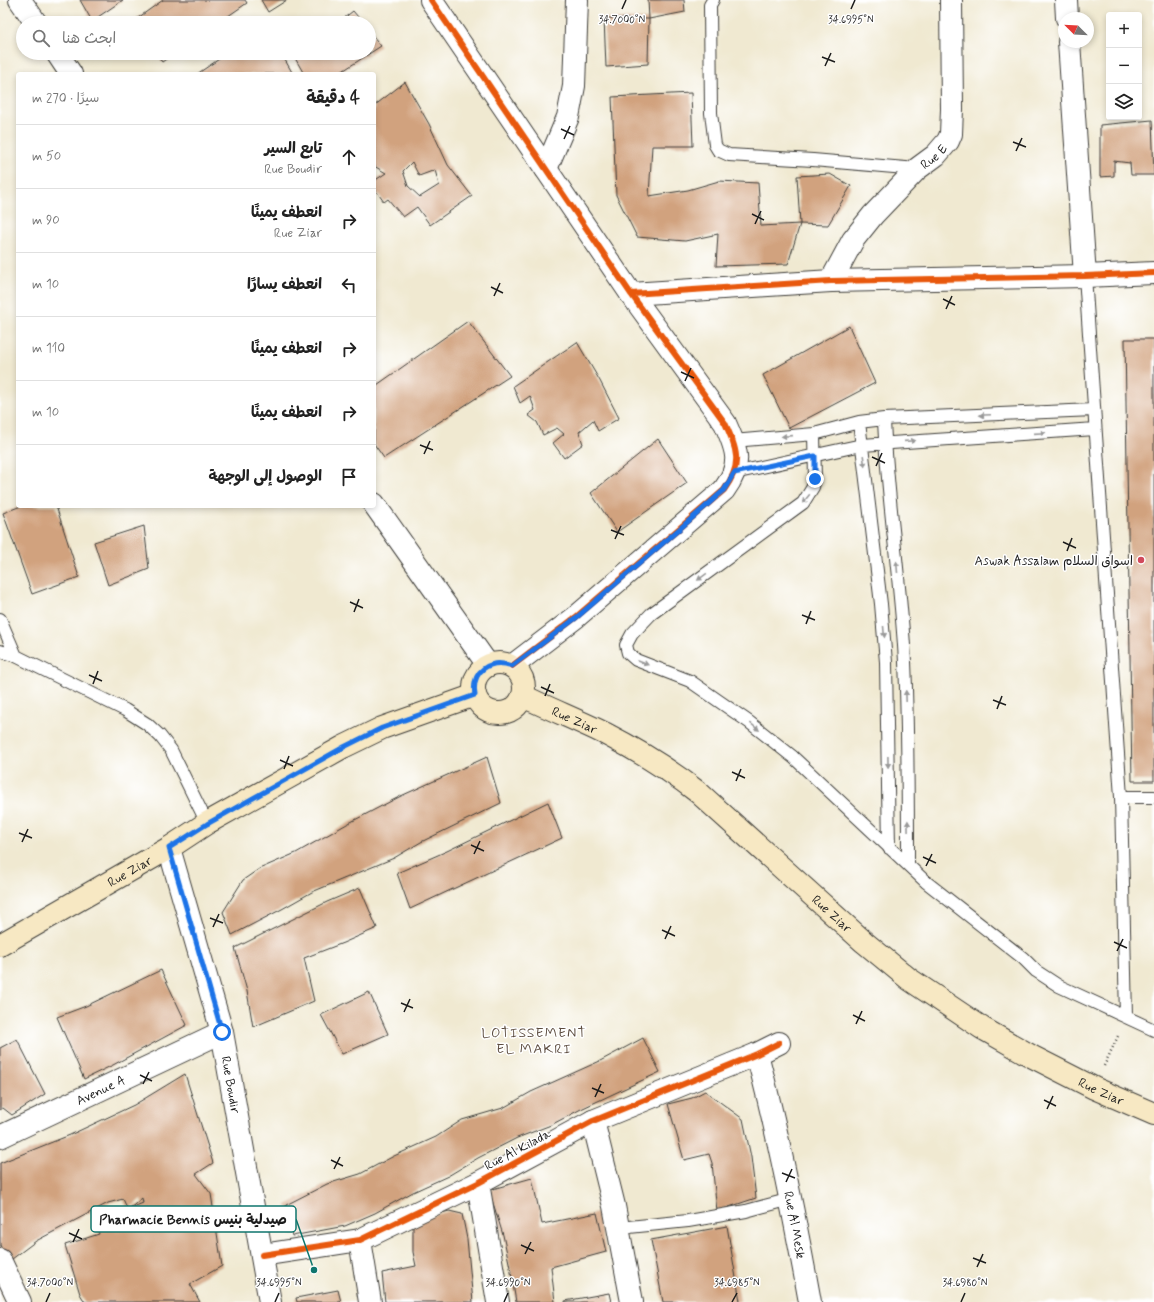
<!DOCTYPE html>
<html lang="ar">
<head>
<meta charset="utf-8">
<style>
  body { margin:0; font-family:Mynerve,"Playpen Sans Arabic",sans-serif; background:#f6f6f6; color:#222; direction:rtl }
  .controls { position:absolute; right:12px; top:12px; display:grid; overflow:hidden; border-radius:4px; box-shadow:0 2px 6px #0003 }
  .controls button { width:36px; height:36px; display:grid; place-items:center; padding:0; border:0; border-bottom:1px solid #e0e0e0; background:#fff; color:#222; font:20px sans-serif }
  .compass { position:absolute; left:1058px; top:12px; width:36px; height:36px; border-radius:50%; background:#fff; box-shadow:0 2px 6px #0003; rotate:294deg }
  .stop { position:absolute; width:12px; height:12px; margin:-9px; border:3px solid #1a73e8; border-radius:50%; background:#fff }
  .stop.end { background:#1a73e8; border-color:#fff; box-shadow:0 1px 4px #0008 }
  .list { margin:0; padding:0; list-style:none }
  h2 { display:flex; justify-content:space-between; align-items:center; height:52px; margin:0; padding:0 16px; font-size:17px }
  h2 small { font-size:13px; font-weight:400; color:#767676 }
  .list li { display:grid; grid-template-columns:26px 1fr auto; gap:12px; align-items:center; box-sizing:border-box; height:64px; padding:0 16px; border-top:1px solid #e0e0e0 }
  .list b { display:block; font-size:15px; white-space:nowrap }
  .list p { margin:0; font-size:13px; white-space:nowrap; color:#767676 }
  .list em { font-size:13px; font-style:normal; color:#767676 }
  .icon { flex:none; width:22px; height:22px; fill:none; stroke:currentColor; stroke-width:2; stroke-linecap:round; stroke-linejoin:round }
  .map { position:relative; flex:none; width:1154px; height:1302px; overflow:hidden; direction:ltr }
  .search { position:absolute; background:#fff; box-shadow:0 2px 6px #0003; left:16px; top:16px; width:360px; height:44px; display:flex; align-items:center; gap:10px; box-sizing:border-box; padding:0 14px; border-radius:22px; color:#767676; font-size:15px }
  .panel { position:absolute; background:#fff; box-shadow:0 2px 6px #0003; left:16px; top:72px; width:360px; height:436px; border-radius:4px; direction:rtl }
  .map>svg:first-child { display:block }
</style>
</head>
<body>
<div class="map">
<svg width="1154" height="1302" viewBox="0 0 1154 1302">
  <rect width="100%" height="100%" fill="#fff"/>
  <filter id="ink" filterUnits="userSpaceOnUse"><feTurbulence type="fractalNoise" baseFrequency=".025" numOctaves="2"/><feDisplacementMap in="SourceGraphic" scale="8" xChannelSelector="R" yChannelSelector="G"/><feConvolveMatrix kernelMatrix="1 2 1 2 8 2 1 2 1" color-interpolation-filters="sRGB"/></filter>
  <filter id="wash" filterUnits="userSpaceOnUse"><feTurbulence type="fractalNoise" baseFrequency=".012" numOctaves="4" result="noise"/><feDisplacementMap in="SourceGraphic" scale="16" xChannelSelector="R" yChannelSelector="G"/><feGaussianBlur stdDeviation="0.9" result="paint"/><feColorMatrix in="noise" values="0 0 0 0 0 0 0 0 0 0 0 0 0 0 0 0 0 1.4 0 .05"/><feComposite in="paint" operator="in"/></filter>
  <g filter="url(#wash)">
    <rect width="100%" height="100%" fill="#f0e9d1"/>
    <g id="blocks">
      <path fill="#d1a27e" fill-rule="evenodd" d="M 80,0 L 123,0 L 92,21 Z
        M 163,0 L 245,0 L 247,3 L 218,23 L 137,23 L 135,20 Z
        M 261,0 L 287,0 L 268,12 Z
        M 648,0 L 684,0 L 685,12 L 649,19 Z
        M 353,11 L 363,23 L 338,23 Z
        M 604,18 L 649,19 L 648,64 L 606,67 Z
        M 369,31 L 381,46 L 338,74 L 304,74 L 295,58 L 302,53 L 369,53 Z
        M 156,53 L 175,53 L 162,62 Z
        M 228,53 L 281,53 L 293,74 L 197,74 Z
        M 405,82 L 429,124 L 448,165 L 472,196 L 430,225 L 417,207 L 403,217 L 388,199 L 384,202 L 374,188 L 374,181 L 386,173 L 374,166 L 374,106 ZM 412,162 L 419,176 L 435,170 L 439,185 L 420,197 L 408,186 L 403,171 Z
        M 691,93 L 693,146 L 652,146 L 649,196 L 688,190 L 719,181 L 758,183 L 761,226 L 800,224 L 788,264 L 716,266 L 718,234 L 685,241 L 637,237 L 616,195 L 612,97 Z
        M 1152,120 L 1154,175 L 1131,175 L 1130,163 L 1114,161 L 1114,176 L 1100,177 L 1100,125 Z
        M 830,174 L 851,186 L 828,225 L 800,224 L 797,176 Z
        M 468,321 L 510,376 L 384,458 L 374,444 L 374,387 Z
        M 849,326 L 875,383 L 789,428 L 763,375 Z
        M 1125,339 L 1154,339 L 1154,781 L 1132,781 Z
        M 577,342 L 600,381 L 619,418 L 598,431 L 593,420 L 579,432 L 583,444 L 564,458 L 553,443 L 564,434 L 557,428 L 543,435 L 537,422 L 528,415 L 535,410 L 530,396 L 520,403 L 513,386 Z
        M 658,439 L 687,483 L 617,532 L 591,493 Z
        M 21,506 L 56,506 L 79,577 L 32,594 L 3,513 Z
        M 144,526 L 149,569 L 108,585 L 94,542 Z
        M 487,757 L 501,803 L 421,842 L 394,858 L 312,892 L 282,909 L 232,935 L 223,912 L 243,880 L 259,869 L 296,853 L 347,824 L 401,796 Z
        M 548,802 L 562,838 L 410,909 L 397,873 L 447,851 Z
        M 360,888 L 377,928 L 343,943 L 304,958 L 314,1001 L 253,1027 L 247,991 L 235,948 L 327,902 Z
        M 161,970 L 187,1025 L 113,1065 L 84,1079 L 57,1017 L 86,1006 Z
        M 369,992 L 388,1034 L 342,1054 L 321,1015 Z
        M 643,1038 L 660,1072 L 581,1109 L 551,1125 L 517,1138 L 478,1158 L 448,1176 L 413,1192 L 375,1213 L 345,1226 L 292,1236 L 286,1205 L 327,1184 L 360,1174 L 394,1156 L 436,1137 L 462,1120 L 503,1108 L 531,1092 L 600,1061 Z
        M 17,1039 L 45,1094 L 12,1115 L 3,1108 L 0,1110 L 0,1048 Z
        M 185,1074 L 213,1163 L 196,1174 L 211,1194 L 222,1266 L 190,1284 L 200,1302 L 85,1302 L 80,1294 L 65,1245 L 99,1234 L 96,1223 L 126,1210 L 143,1203 L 142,1198 L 128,1210 L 123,1199 L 108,1203 L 36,1241 L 8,1262 L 0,1245 L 0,1163 L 70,1135 L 134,1105 Z
        M 705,1091 L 743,1119 L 751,1157 L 756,1198 L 717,1211 L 712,1163 L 709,1154 L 684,1160 L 668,1104 L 692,1098 Z
        M 532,1178 L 542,1224 L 597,1213 L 606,1252 L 551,1267 L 555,1302 L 516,1302 L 511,1272 L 503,1235 L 489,1190 Z
        M 449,1211 L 462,1214 L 467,1239 L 473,1302 L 385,1302 L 382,1273 L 416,1266 L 413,1252 L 413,1221 Z
        M 727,1226 L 740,1301 L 736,1302 L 663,1302 L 651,1240 Z
        M 338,1290 L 341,1302 L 297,1302 L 296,1298 Z
        M 609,1293 L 611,1302 L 565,1302 L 565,1301 Z"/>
    </g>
  </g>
  <g filter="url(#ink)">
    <use href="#blocks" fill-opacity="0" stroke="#3c3b37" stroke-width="1"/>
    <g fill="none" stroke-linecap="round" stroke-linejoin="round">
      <g stroke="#3c3b37" stroke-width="14">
        <path id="service" d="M 713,0 L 710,5 L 711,113 L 715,145 L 718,150 L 729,155 L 813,160 L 917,169
          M 1085,276 L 1121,797 L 1126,1017
          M 884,419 C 887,500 901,581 905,662 C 908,729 908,798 908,865
          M 859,422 L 881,604 L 886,662 L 889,848
          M 814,434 L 815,479 L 813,487 L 803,503 L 651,614 L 632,634 L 626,645 L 628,653 L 636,660 L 690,681 L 749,722 L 793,757 L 926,882 L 1023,958 L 1036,971 L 1059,986 L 1154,1030
          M 733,441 L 814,434 L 859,422 L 884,419 L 1094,410
          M 734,473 L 862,445 L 1095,429
          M 0,619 L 16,656
          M 0,651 L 16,656 L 125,710 L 147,724 L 160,736 L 171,750 L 207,823
          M 1121,797 L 1154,797
          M 619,1228 L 688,1221 L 746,1211 L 791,1199"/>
      </g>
      <g stroke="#3c3b37" stroke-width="24">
        <g id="minor">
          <path d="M 20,0 L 36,23"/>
          <path d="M 1066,0 L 1067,18"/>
          <path d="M 1069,42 L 1085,276"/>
          <path d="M 57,53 L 71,74"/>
          <path d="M 546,169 L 568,117 L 574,86 L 577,0"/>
          <path id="s1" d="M 831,281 L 853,240 L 873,215 L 917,169 L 936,155 L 948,141 L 951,134 L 952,109 L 951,0"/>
          <path d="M 631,294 L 831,281 L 1085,276 L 1154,273"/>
          <path d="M 374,504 L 488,665"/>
          <path id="s2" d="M 757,1054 C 779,1136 795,1219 810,1302"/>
          <path d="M 593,1121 L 614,1206 L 632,1302"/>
          <path id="s3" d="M 0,1137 L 222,1032"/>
          <path d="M 478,1183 L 498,1302"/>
          <path d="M 360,1240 L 370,1302"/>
          <path d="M 262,1255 L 360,1240 L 478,1183 L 593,1121 L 757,1054 L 779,1043"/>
          <path d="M 0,1260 L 20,1302"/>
        </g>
      </g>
      <g stroke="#3c3b37" stroke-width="24">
        <g id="tertiary">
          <path d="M 431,0 L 631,294 L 725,423 C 737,450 743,464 724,490 L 576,617 L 512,666"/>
          <path id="s4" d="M 169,848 L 222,1032 L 270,1302"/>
        </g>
      </g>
      <g stroke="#3c3b37" stroke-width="24">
        <g id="secondary">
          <circle cx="499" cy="688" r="25"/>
          <path id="s5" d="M 523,696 C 550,709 577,720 604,733 C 637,750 670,770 699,793 L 864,942 L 909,979 L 982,1028 L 1033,1057 L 1094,1088 L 1154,1114"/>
          <path id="s6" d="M 0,945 L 169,848 L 207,823 L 343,747 L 382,728 L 475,695"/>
        </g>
      </g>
      <path stroke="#3c3b37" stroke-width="2.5" stroke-dasharray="1 3" stroke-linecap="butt" d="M 1104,1066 L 1119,1034"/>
      <use href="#service" stroke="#fff" stroke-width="12"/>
      <use href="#minor" stroke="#fff" stroke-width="22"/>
      <use href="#tertiary" stroke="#fff" stroke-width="22"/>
      <use href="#secondary" stroke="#f7e8c3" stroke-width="22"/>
      <g stroke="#fff" stroke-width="8">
        <path id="cycleway" d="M 431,0 L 631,294 L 725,423 C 737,450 743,464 724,490 L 576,617 L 512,666
          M 631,294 L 831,281 L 1085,276 L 1154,273
          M 262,1255 L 360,1240 L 478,1183 L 593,1121 L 757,1054 L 779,1043"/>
      </g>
      <use href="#cycleway" stroke="#e8590c" stroke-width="6"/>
    </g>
    <defs><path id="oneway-solid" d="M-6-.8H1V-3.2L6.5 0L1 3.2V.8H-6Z"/></defs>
    <g fill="#999">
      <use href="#oneway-solid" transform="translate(985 415) rotate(177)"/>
      <use href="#oneway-solid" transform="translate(1040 433) rotate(-4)"/>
      <use href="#oneway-solid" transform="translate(787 436) rotate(176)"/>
      <use href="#oneway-solid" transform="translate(910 441) rotate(-4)"/>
      <use href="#oneway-solid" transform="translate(864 461) rotate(82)"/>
      <use href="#oneway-solid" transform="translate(806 499) rotate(129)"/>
      <use href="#oneway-solid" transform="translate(897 567) rotate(-95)"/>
      <use href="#oneway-solid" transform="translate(702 577) rotate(144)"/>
      <use href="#oneway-solid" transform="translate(884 632) rotate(85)"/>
      <use href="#oneway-solid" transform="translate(643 663) rotate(21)"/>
      <use href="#oneway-solid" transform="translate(906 696) rotate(-92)"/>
      <use href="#oneway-solid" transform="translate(755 727) rotate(39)"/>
      <use href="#oneway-solid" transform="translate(888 762) rotate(89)"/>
      <use href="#oneway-solid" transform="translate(908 826) rotate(-91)"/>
    </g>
  </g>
  <g fill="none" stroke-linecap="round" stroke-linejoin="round" filter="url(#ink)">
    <path stroke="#1a73e8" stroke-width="5" d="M 222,1032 L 169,848 L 207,824 L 344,747 L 382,728 L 475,695 C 471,671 490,658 512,666 L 576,618 L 705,507 L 724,490 L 734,473 L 815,456 L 815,479"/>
  </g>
  <path fill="none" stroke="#1c1c1c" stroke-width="1.5" d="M 622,9 L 626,0M 851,9 L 855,0M 822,57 L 835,62M 825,66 L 831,53M 561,129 L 574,135M 564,139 L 570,126M 1013,142 L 1026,147M 1016,151 L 1022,138M 752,214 L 764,220M 755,224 L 761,211M 491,287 L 503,293M 494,296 L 500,283M 943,299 L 955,305M 946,309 L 952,296M 681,372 L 694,378M 685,381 L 691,368M 420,445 L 433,450M 424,454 L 430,441M 872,457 L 885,463M 876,466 L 882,453M 611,530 L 624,535M 615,539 L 621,526M 1063,542 L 1076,548M 1067,551 L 1072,538M 350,602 L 363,608M 354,612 L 359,599M 802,615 L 815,620M 806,624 L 811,611M 89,675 L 102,681M 93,684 L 98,671M 541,687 L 554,693M 545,696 L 550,684M 993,700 L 1006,705M 997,709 L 1002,696M 280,760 L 293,766M 284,769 L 289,756M 732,772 L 745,778M 736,781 L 741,769M 19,833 L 32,838M 22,842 L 28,829M 471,845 L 484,851M 474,854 L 480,841M 923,857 L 936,863M 926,866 L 932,854M 210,918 L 223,923M 213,927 L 219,914M 662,930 L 675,936M 665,939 L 671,926M 1114,942 L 1127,948M 1117,951 L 1123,939M 401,1003 L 413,1008M 404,1012 L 410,999M 853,1015 L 865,1021M 856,1024 L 862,1011M 140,1075 L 152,1081M 143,1084 L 149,1072M 592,1088 L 604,1093M 595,1097 L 601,1084M 1044,1100 L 1056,1106M 1047,1109 L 1053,1096M 331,1160 L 343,1166M 334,1169 L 340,1157M 782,1173 L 795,1178M 786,1182 L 792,1169M 69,1233 L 82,1239M 73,1242 L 79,1229M 521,1245 L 534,1251M 525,1254 L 531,1242M 973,1258 L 986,1263M 977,1267 L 983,1254M 46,1302 L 50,1293M 275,1302 L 279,1293M 504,1302 L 508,1293M 732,1302 L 737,1293M 961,1302 L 965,1293"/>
  <circle fill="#d1495b" stroke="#fff" stroke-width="1.5" cx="1141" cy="560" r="4"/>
  <g text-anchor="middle" stroke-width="3" stroke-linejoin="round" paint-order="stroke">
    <g font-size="13" fill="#1c1c1c" stroke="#fff">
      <text dy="5" stroke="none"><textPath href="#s1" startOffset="163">Rue E</textPath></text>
      <text dy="5" stroke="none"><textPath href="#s5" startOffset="57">Rue Ziar</textPath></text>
      <text dy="5" stroke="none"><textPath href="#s6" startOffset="149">Rue Ziar</textPath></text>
      <text dy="5" stroke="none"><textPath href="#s5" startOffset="381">Rue Ziar</textPath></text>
      <text dy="5" stroke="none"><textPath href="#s4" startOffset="245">Rue Boudir</textPath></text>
      <text dy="5" stroke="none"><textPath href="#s3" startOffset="111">Avenue A</textPath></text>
      <text dy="5" stroke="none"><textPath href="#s5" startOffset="705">Rue Ziar</textPath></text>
      <text transform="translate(517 1149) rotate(-28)" y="5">Rue Al Kilada</text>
      <text dy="5" stroke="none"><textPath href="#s2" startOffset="175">Rue Al Mesk</textPath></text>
    </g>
    <g font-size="13" fill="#1c1c1c" stroke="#fff" text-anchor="end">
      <text x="1133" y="565">Aswak Assalam اسواق السلام</text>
    </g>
    <g font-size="14" letter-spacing="1" fill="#5b4b3e" stroke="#fff">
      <text x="534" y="1037">LOTISSEMENT<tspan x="534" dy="16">EL MAKRI</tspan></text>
    </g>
  </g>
  <g font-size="10" text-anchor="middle" fill="#1c1c1c" stroke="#fff" stroke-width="3" stroke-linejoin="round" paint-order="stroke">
    <text x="622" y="23">34.7000°N</text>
    <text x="851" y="23">34.6995°N</text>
    <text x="50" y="1286">34.7000°N</text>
    <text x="279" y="1286">34.6995°N</text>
    <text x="508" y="1286">34.6990°N</text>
    <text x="737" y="1286">34.6985°N</text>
    <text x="965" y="1286">34.6980°N</text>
  </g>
  <path fill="none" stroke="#0f766e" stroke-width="1.5" d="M314 1270L296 1219"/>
  <circle fill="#0f766e" stroke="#fff" stroke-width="1.5" cx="314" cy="1270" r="4"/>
  <rect fill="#fff" stroke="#0f766e" stroke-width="1.5" x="91" y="1206" width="205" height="26" rx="4"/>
  <g font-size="14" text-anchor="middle" font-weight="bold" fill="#1c1c1c">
    <text x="193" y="1224">Pharmacie Bennis صيدلية بنيس</text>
  </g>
</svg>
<div class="controls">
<button>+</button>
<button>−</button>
<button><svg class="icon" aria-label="layers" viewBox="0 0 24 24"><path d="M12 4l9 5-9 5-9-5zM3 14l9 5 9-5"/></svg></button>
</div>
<svg class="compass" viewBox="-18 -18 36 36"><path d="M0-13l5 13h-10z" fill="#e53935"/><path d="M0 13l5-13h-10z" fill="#767676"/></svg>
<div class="stop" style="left:222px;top:1032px"></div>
<div class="stop end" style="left:815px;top:479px"></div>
<div class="search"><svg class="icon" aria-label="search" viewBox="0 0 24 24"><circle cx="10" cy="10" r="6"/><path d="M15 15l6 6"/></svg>ابحث هنا</div>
<section class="panel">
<h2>4 دقيقة<small>سيرًا · 270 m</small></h2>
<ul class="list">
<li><svg class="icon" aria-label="ahead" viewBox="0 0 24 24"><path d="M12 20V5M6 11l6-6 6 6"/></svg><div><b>تابع السير</b><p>Rue Boudir</p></div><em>50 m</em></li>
<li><svg class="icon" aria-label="right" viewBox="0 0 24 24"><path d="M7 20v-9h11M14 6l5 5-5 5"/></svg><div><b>انعطف يمينًا</b><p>Rue Ziar</p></div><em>90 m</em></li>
<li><svg class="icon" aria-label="left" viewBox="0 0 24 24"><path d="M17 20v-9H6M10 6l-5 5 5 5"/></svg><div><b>انعطف يسارًا</b></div><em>10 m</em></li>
<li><svg class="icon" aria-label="right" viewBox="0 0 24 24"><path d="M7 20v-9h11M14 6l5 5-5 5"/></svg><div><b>انعطف يمينًا</b></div><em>110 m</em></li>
<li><svg class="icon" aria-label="right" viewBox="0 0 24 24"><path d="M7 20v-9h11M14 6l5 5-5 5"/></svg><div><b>انعطف يمينًا</b></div><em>10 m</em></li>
<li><svg class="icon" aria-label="arrive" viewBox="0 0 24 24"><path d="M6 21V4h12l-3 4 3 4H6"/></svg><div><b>الوصول إلى الوجهة</b></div></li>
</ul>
</section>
</div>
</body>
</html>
